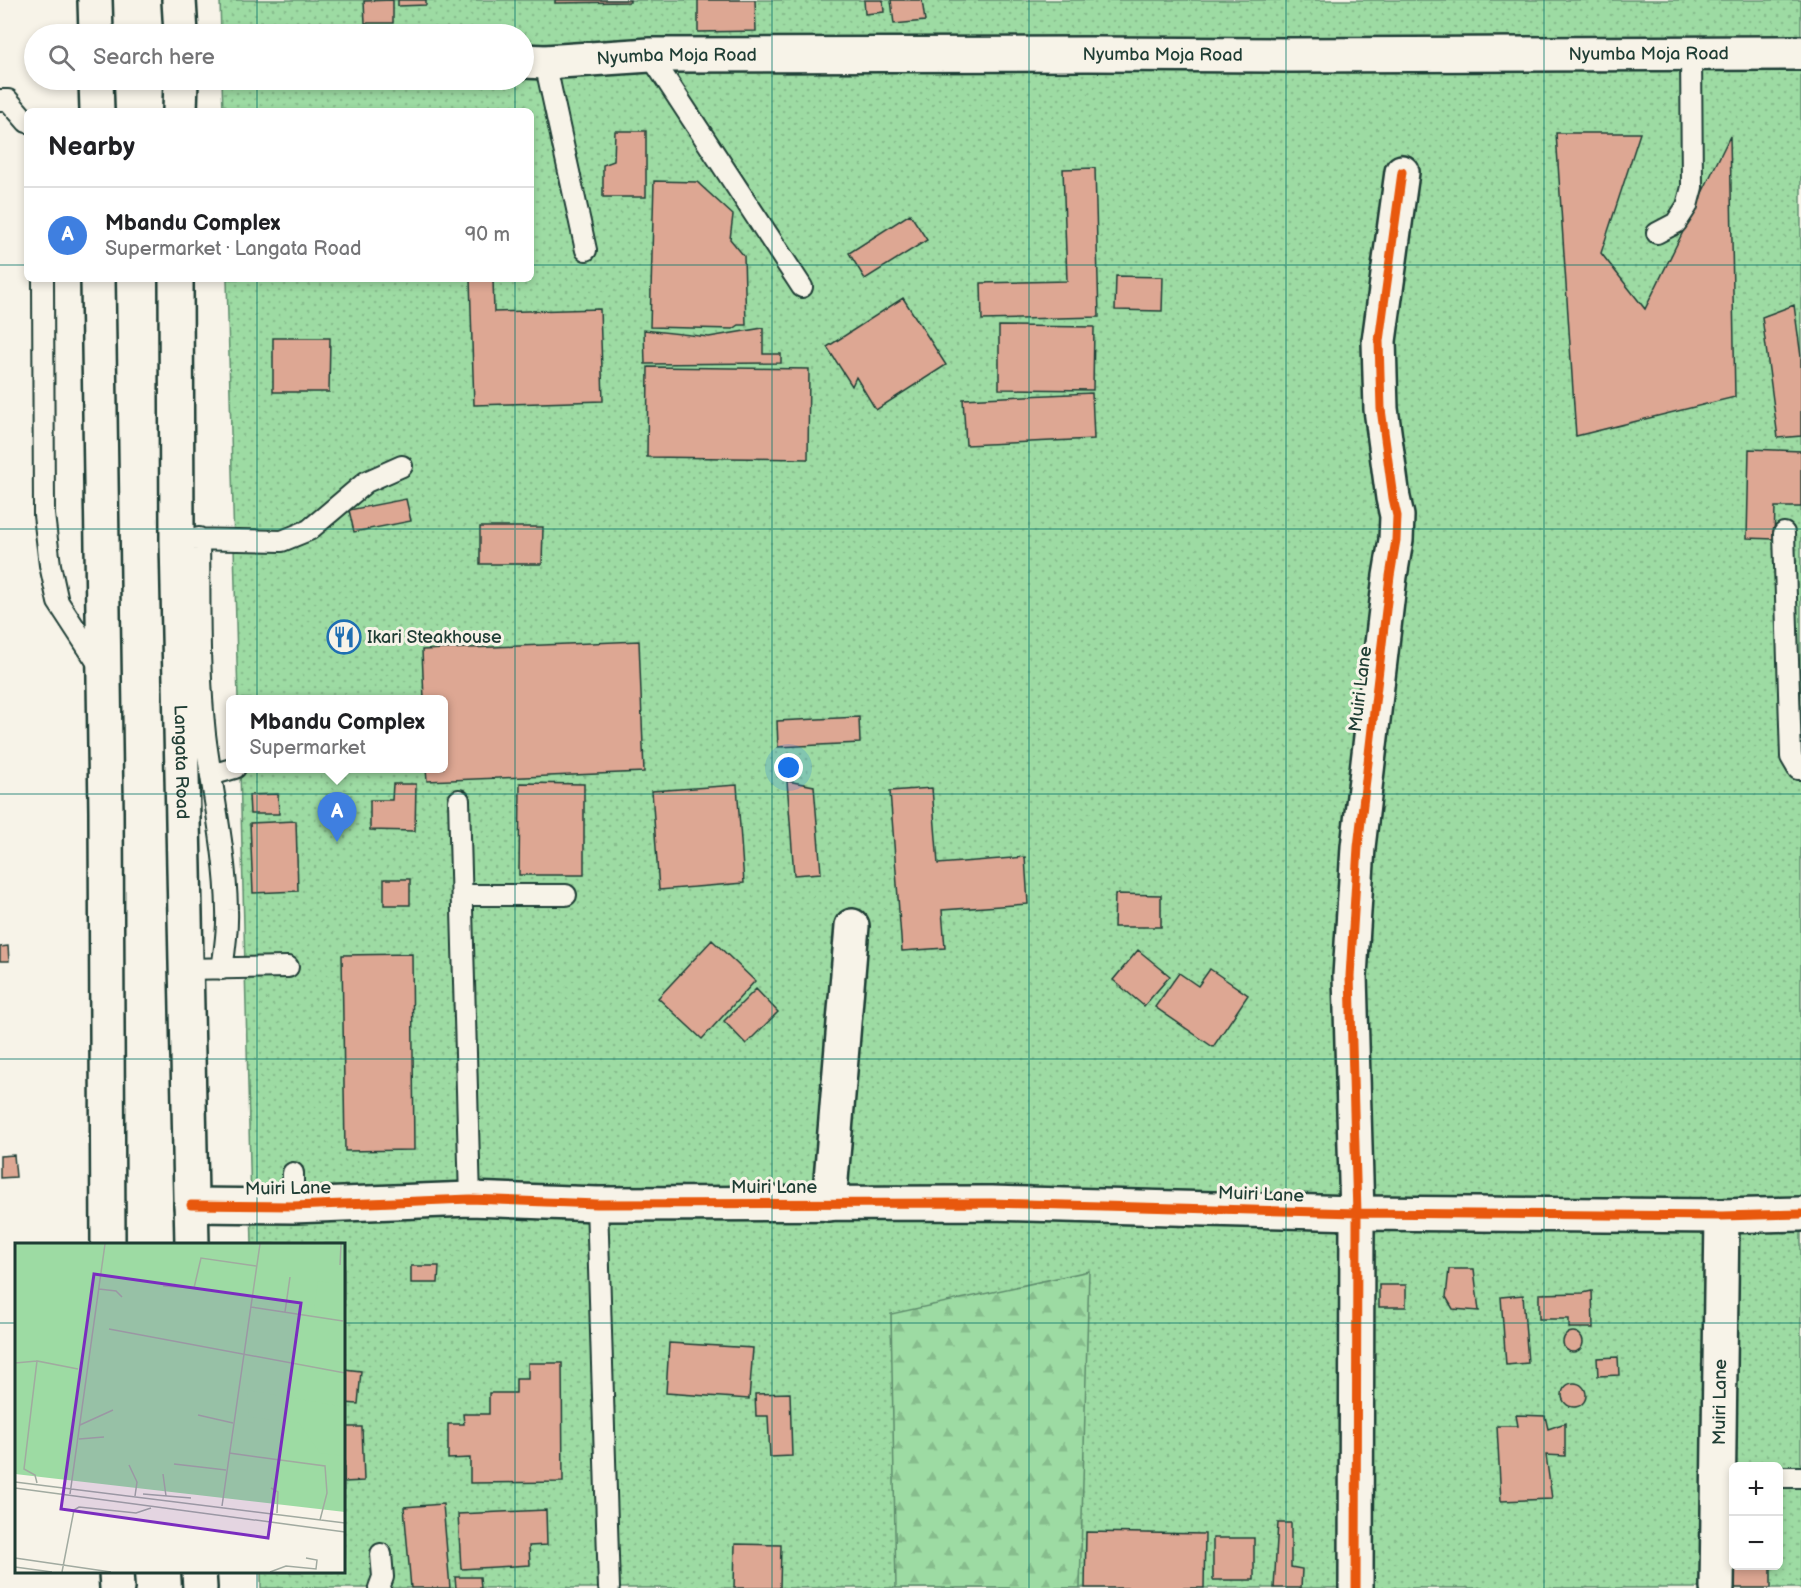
<!DOCTYPE html>
<html lang="en">
<head>
<meta charset="utf-8">
<style>
  body { margin:0; font-family:"Balsamiq Sans",sans-serif; background:#f2f2f2; color:#202124 }
  .controls { position:absolute; right:18px; bottom:18px; display:grid; overflow:hidden; border-radius:9px; box-shadow:0 3px 9px #0003 }
  .controls button { width:54px; height:54px; display:grid; place-items:center; padding:0; border:0; border-bottom:2px solid #e0e0e0; background:#fff; color:#202124; font:30px sans-serif }
  .you { position:absolute; left:789px; top:768px; width:21px; height:21px; margin:-15px; border:4px solid #fff; border-radius:50%; background:#1a73e8; box-shadow:0 0 0 9px #1a73e833 }
  .badge { display:grid; place-items:center; width:39px; height:39px; border-radius:50%; background:#1f6fb2; color:#fff; font-size:20px; font-weight:700 }
  .pin { position:absolute; translate:-50% -50px; filter:drop-shadow(0 2px 3px #0008) }
  .pin::after { content:''; position:absolute; top:32px; width:21px; height:18px; background:inherit; clip-path:polygon(0 0,100% 0,50% 100%) }
  .popup { position:absolute; left:226px; top:695px; width:222px; height:78px; box-sizing:border-box; display:grid; place-content:center; border-radius:9px; background:#fff; filter:drop-shadow(0 2px 4px #0005); font-size:20px; white-space:nowrap; color:#757577 }
  .popup b { font-size:22px; color:#202124 }
  .popup::after { content:''; position:absolute; left:50%; top:100%; margin-left:-12px; border:12px solid transparent; border-top-color:#fff }
  .list { margin:0; padding:0; list-style:none }
  h2 { display:flex; justify-content:space-between; align-items:center; height:78px; margin:0; padding:0 24px; font-size:26px }
  h2 small { font-size:20px; font-weight:400; color:#757577 }
  .list li { display:grid; grid-template-columns:39px 1fr auto; gap:18px; align-items:center; box-sizing:border-box; height:96px; padding:0 24px; border-top:2px solid #e0e0e0 }
  .list b { display:block; font-size:22px; white-space:nowrap }
  .list p { margin:0; font-size:20px; white-space:nowrap; color:#757577 }
  .list em { font-size:20px; font-style:normal; color:#757577 }
  .icon { flex:none; width:33px; height:33px; fill:none; stroke:currentColor; stroke-width:2; stroke-linecap:round; stroke-linejoin:round }
  .map { position:relative; flex:none; width:1801px; height:1588px; overflow:hidden }
  .search { position:absolute; background:#fff; box-shadow:0 3px 9px #0003; left:24px; top:24px; width:510px; height:66px; display:flex; align-items:center; gap:15px; box-sizing:border-box; padding:0 21px; border-radius:33px; color:#757577; font-size:22px }
  .panel { position:absolute; background:#fff; box-shadow:0 3px 9px #0003; left:24px; top:108px; width:510px; height:174px; border-radius:9px }
  .map>svg:first-child { display:block }
</style>
</head>
<body>
<div class="map">
<svg width="1801" height="1588" viewBox="0 0 1801 1588">
  <defs>
    <pattern id="grass-dots" width="8" height="8" patternUnits="userSpaceOnUse" patternTransform="scale(1.5)"><rect width="8" height="8" fill="#9ddba3"/><path d="M2 2h.1M6 6h.1" fill="none" stroke="#87bd8d" stroke-width="1.8" stroke-linecap="round"/></pattern>
    <pattern id="forest-firs" width="22" height="20" patternUnits="userSpaceOnUse" patternTransform="scale(1.5)"><rect width="22" height="20" fill="#9ddba3"/><path d="M5 1l3.5 6h-7zM16 11l3.5 6h-7z" fill="#87bd8d"/></pattern>
  </defs>
  <rect width="100%" height="100%" fill="#f7f3e8"/>
  <filter id="ink" filterUnits="userSpaceOnUse"><feTurbulence type="fractalNoise" baseFrequency=".0167" numOctaves="2"/><feDisplacementMap in="SourceGraphic" scale="12" xChannelSelector="R" yChannelSelector="G"/><feConvolveMatrix kernelMatrix="1 2 1 2 8 2 1 2 1" color-interpolation-filters="sRGB"/></filter>
  <g filter="url(#ink)">
    <path fill="url(#grass-dots)" stroke="#5e8c6c" stroke-width="1.5" fill-rule="evenodd" d="M 220,0 L 1801,0 L 1801,1588 L 261,1588 L 261,1572 L 344,1572 L 344,1244 L 252,1244 L 240,769 L 443,768 L 443,700 L 238,699 L 227,279 L 531,279 L 531,111 L 223,111 L 222,80 L 524,80 L 524,34 L 221,34 ZM 1734,1466 L 1778,1466 L 1778,1566 L 1734,1566 Z"/>
    <path fill="url(#forest-firs)" stroke="#5e8c6c" stroke-width="1.5" d="M 1089,1271 L 1080,1588 L 896,1588 L 891,1314 Z"/>
    <path fill="#dda793" stroke="#1f3d34" stroke-width="1.5" d="M 393,0 L 393,23 L 365,23 L 364,1 Z
      M 398,0 L 426,0 L 426,5 L 398,6 Z
      M 555,0 L 630,0 L 630,2 L 555,3 Z
      M 698,0 L 755,0 L 756,31 L 698,32 Z
      M 864,0 L 883,0 L 884,12 L 865,14 Z
      M 891,0 L 922,0 L 925,21 L 894,24 Z
      M 615,131 L 646,131 L 646,197 L 603,197 L 603,165 L 614,161 Z
      M 1556,133 L 1640,133 L 1601,253 L 1645,309 L 1730,136 L 1735,397 L 1576,436 Z
      M 1095,168 L 1099,317 L 982,320 L 981,283 L 1067,281 L 1063,169 Z
      M 654,181 L 697,182 L 733,215 L 730,239 L 744,256 L 746,325 L 739,325 L 733,329 L 650,327 Z
      M 910,214 L 927,240 L 865,279 L 849,253 Z
      M 1116,276 L 1163,277 L 1162,311 L 1115,310 Z
      M 470,279 L 493,279 L 494,312 L 600,309 L 603,401 L 474,405 Z
      M 903,298 L 946,365 L 876,410 L 856,377 L 852,386 L 827,347 Z
      M 1794,305 L 1801,357 L 1801,436 L 1778,438 L 1762,317 Z
      M 999,326 L 1094,327 L 1093,390 L 999,389 Z
      M 763,328 L 763,354 L 781,354 L 781,363 L 645,364 L 644,330 L 709,337 Z
      M 273,338 L 330,338 L 329,392 L 273,392 Z
      M 648,367 L 809,369 L 808,459 L 647,457 Z
      M 1092,393 L 1094,439 L 966,445 L 963,399 Z
      M 1749,449 L 1801,451 L 1801,507 L 1775,507 L 1774,539 L 1747,538 Z
      M 406,499 L 411,521 L 354,532 L 349,510 Z
      M 480,527 L 543,527 L 542,564 L 480,564 Z
      M 639,641 L 644,772 L 427,781 L 426,768 L 443,768 L 443,700 L 424,700 L 422,650 Z
      M 859,717 L 860,743 L 778,747 L 777,721 Z
      M 787,781 L 814,786 L 821,873 L 794,875 Z
      M 520,783 L 584,784 L 584,875 L 519,875 Z
      M 393,784 L 416,784 L 415,831 L 370,830 L 370,800 L 392,800 Z
      M 737,785 L 744,883 L 659,890 L 652,791 Z
      M 932,788 L 938,864 L 1025,857 L 1028,904 L 942,910 L 945,948 L 902,951 L 890,791 Z
      M 278,794 L 279,814 L 250,814 L 249,795 Z
      M 296,821 L 298,891 L 253,893 L 250,823 Z
      M 384,879 L 410,879 L 410,905 L 384,905 Z
      M 1115,894 L 1161,895 L 1161,927 L 1114,927 Z
      M 712,940 L 755,981 L 702,1039 L 658,998 Z
      M 8,946 L 9,961 L 0,961 L 0,947 Z
      M 1138,950 L 1170,976 L 1144,1006 L 1113,980 Z
      M 412,954 L 414,1150 L 345,1151 L 342,955 Z
      M 1210,969 L 1248,995 L 1213,1047 L 1155,1007 L 1179,973 L 1198,986 Z
      M 756,989 L 778,1012 L 746,1044 L 724,1021 Z
      M 14,1155 L 16,1177 L 0,1178 L 0,1156 Z
      M 411,1266 L 439,1266 L 438,1283 L 411,1283 Z
      M 1449,1269 L 1474,1269 L 1479,1311 L 1453,1309 L 1446,1297 Z
      M 1379,1285 L 1406,1285 L 1406,1307 L 1379,1307 Z
      M 1592,1291 L 1593,1328 L 1569,1328 L 1569,1319 L 1539,1319 L 1539,1294 L 1583,1293 Z
      M 1523,1295 L 1528,1363 L 1506,1365 L 1501,1297 Z
      M1563 1342a10 10 0 1 1 20 0a10 10 0 1 1-20 0Z
      M 669,1343 L 753,1348 L 749,1399 L 666,1393 Z
      M 1618,1357 L 1619,1375 L 1598,1376 L 1597,1358 Z
      M 528,1363 L 562,1363 L 563,1482 L 470,1483 L 470,1458 L 448,1459 L 448,1424 L 464,1424 L 463,1414 L 489,1414 L 489,1393 L 516,1393 L 516,1379 L 528,1379 Z
      M 344,1369 L 361,1371 L 358,1404 L 344,1403 Z
      M1562 1395a12 12 0 1 1 24 0a12 12 0 1 1-24 0Z
      M 790,1393 L 792,1456 L 770,1457 L 768,1416 L 756,1416 L 755,1394 Z
      M 1516,1415 L 1545,1416 L 1548,1429 L 1565,1423 L 1565,1456 L 1546,1455 L 1552,1499 L 1501,1501 L 1497,1426 L 1518,1426 Z
      M 344,1427 L 362,1427 L 364,1481 L 344,1482 Z
      M 443,1504 L 450,1588 L 411,1588 L 404,1507 Z
      M 546,1510 L 547,1545 L 529,1546 L 530,1565 L 461,1569 L 458,1514 Z
      M 1278,1523 L 1291,1523 L 1291,1567 L 1302,1569 L 1301,1588 L 1274,1588 Z
      M 1086,1532 L 1205,1534 L 1204,1588 L 1085,1588 Z
      M 1213,1538 L 1254,1538 L 1254,1580 L 1213,1580 Z
      M 735,1544 L 781,1545 L 780,1588 L 734,1588 Z
      M 1735,1566 L 1771,1566 L 1771,1588 L 1735,1588 Z
      M 455,1577 L 480,1577 L 481,1588 L 456,1588 Z"/>
    <g fill="none" stroke-linecap="round" stroke-linejoin="round">
      <g stroke="#1f3d34" stroke-width="24">
        <path id="service" d="M 650,55 L 802,287
          M 545,62 L 586,250
          M 0,100 L 8,100 L 27,122
          M 1657,233 L 1676,223 L 1687,206 L 1692,187 L 1691,54
          M 43,279 L 44,515 L 50,565 L 58,602 L 101,668
          M 1784,533 L 1791,757 L 1798,769 L 1801,769
          M 199,538 C 200,603 198,669 205,734 C 212,792 226,851 227,910 C 228,930 225,949 222,969
          M 186,539 L 282,541 L 309,530 L 366,482 L 402,466
          M 211,775 L 235,768
          M 459,800 L 470,1199
          M 462,895 L 566,895
          M 186,969 L 288,967
          M 293,1173 L 293,1206
          M 597,1204 L 609,1588
          M 1778,1477 L 1801,1477
          M 379,1588 L 383,1577 L 381,1554"/>
      </g>
      <g stroke="#1f3d34" stroke-width="38">
        <g id="minor">
          <path id="s1" d="M 524,61 L 545,62 L 650,55 L 1089,54 L 1290,55 L 1801,53"/>
          <path d="M 829,1204 L 852,926"/>
          <path d="M 191,1205 L 293,1206 L 470,1199 L 597,1204 L 991,1203 L 1357,1213 L 1722,1216 L 1801,1214"/>
          <path d="M 1356,1588 L 1357,1213 L 1350,976 L 1358,847 L 1390,576 L 1396,540 L 1397,516 L 1393,498 L 1381,409 L 1379,341 L 1402,172"/>
          <path id="s2" d="M 1717,1588 L 1722,1216"/>
        </g>
      </g>
      <g stroke="#1f3d34" stroke-width="38">
        <g id="secondary">
          <path d="M 95,0 L 96,34"/>
          <path d="M 179,0 L 181,34"/>
          <path d="M 96,80 L 97,111"/>
          <path d="M 180,111 L 181,80"/>
          <path d="M 98,279 L 106,812 L 108,1244"/>
          <path id="s3" d="M 176,279 L 177,540 L 192,1244"/>
          <path d="M 116,1572 L 117,1588"/>
          <path d="M 199,1572 L 200,1588"/>
        </g>
      </g>
      <use href="#service" stroke="#f7f3e8" stroke-width="20"/>
      <use href="#minor" stroke="#f7f3e8" stroke-width="33"/>
      <use href="#secondary" stroke="#f7f3e8" stroke-width="33"/>
      <g stroke="#f7f3e8" stroke-width="13">
        <path id="cycleway" d="M 191,1205 L 293,1206 L 470,1199 L 597,1204 L 991,1203 L 1357,1213 L 1722,1216 L 1801,1214
          M 1356,1588 L 1357,1213 L 1350,976 L 1358,847 L 1390,576 L 1396,540 L 1397,516 L 1393,498 L 1381,409 L 1379,341 L 1402,172"/>
      </g>
      <use href="#cycleway" stroke="#e8590c" stroke-width="9"/>
    </g>
  </g>
  <path fill="none" stroke="#0f766e" stroke-width="1.5" stroke-opacity="0.55" d="M 257,0 L 257,34M 515,0 L 515,34M 772,0 L 772,1588M 1029,0 L 1029,1588M 1286,0 L 1286,1588M 1544,0 L 1544,1588M 257,80 L 257,111M 515,80 L 515,111M 0,265 L 27,265M 531,265 L 1801,265M 257,279 L 257,1244M 515,279 L 515,1588M 0,529 L 1801,529M 0,794 L 1801,794M 0,1059 L 1801,1059M 0,1323 L 16,1323M 344,1323 L 1801,1323M 257,1572 L 257,1588"/>
  <defs>
    <g id="restaurant-ring" transform="scale(1.725)"><circle r="9.5" fill="#f7f3e8" stroke="#1f6fb2" stroke-width="1.5"/><path d="M-5-6h1v4h1v-4h1v4h1v-4h1v5L-1.5 .5V6h-2V.5L-5-1ZM5-6V6H3V1.5H1.5Q1.5-4 5-6Z" fill="#1f6fb2"/></g>
  </defs>
  <g fill-rule="evenodd">
    <use href="#restaurant-ring" x="344" y="637"/>
  </g>
  <g text-anchor="middle" stroke-width="6" stroke-linejoin="round" paint-order="stroke">
    <g font-size="18" fill="#1f3d34" stroke="#f7f3e8">
      <text dy="6" stroke="none"><textPath href="#s1" startOffset="639">Nyumba Moja Road</textPath></text>
      <text dy="6" stroke="none"><textPath href="#s1" startOffset="1125">Nyumba Moja Road</textPath></text>
      <text dy="6" stroke="none"><textPath href="#s1" startOffset="153">Nyumba Moja Road</textPath></text>
      <text transform="translate(1360 689) rotate(-83)" y="6">Muiri Lane</text>
      <text dy="6" stroke="none"><textPath href="#s3" startOffset="483">Langata Road</textPath></text>
      <text x="774" y="1193">Muiri Lane</text>
      <text transform="translate(288 1188) rotate(-1)" y="6">Muiri Lane</text>
      <text transform="translate(1261 1194) rotate(2)" y="6">Muiri Lane</text>
      <text dy="6" stroke="none"><textPath href="#s2" startOffset="186">Muiri Lane</textPath></text>
    </g>
    <g font-size="18" fill="#1f3d34" stroke="#f7f3e8" text-anchor="start">
      <text x="367" y="643">Ikari Steakhouse</text>
    </g>
  </g>
  <g transform="translate(15 1243)">
    <rect width="330" height="330" fill="#f7f3e8"/>
    <path d="M 0,1 L 330,1 L 330,269 L 0,231 Z" fill="#9ddba3"/>
    <path d="M 232,147 L 330,164 L 330,213 L 305,210 L 284,180 L 234,174 Z" fill="#9ddba3"/>
    <path d="M 303,38 L 330,42 L 330,71 L 299,67 Z" fill="#9ddba3"/>
    <path fill="none" stroke="#a1aaa0" stroke-width="1.5" d="M 325,22 L 326,1M 148,43 L 179,45 L 186,15 L 241,23M 84,46 L 101,48 L 107,54M 236,64 L 328,78M 270,69 L 275,34M 94,86 L 330,130M 0,120 L 22,118M 183,172 L 218,180M 65,182 L 98,167M 64,196 L 89,194M 214,210 L 310,223 L 312,250 L 305,277M 159,221 L 211,227M 114,222 L 122,239 L 120,253M 148,231 L 151,253M 0,239 L 330,280M 22,240 L 20,232 L 9,226 L 22,118 L 63,126M 0,245 L 330,289M 256,245 L 263,249 L 262,270M 55,251 L 90,1M 128,251 L 176,255M 207,263 L 245,1M 0,315 L 96,329M 0,324 L 37,329M 47,329 L 59,267 L 64,264 L 121,270 L 136,265M 255,329 L 271,323 L 301,326 L 302,317 L 291,315"/>
    <path fill="#7b2cbf" fill-opacity="0.15" stroke="#7b2cbf" stroke-width="3" d="M 79,31 L 286,60 L 253,295 L 46,266 Z"/>
    <rect width="330" height="330" fill="none" stroke="#1f3d34" stroke-width="3"/>
  </g>
</svg>
<div class="controls">
<button>+</button>
<button>−</button>
</div>
<div class="you"></div>
<div class="pin badge" style="left:337px;top:842px;background:#3f7fe0">A</div>
<div class="popup"><b>Mbandu Complex</b>Supermarket</div>
<div class="search"><svg class="icon" aria-label="search" viewBox="0 0 24 24"><circle cx="10" cy="10" r="6"/><path d="M15 15l6 6"/></svg>Search here</div>
<section class="panel">
<h2>Nearby<small></small></h2>
<ul class="list">
<li><span class="badge" style="background:#3f7fe0">A</span><div><b>Mbandu Complex</b><p>Supermarket · Langata Road</p></div><em>90 m</em></li>
</ul>
</section>
</div>
</body>
</html>
